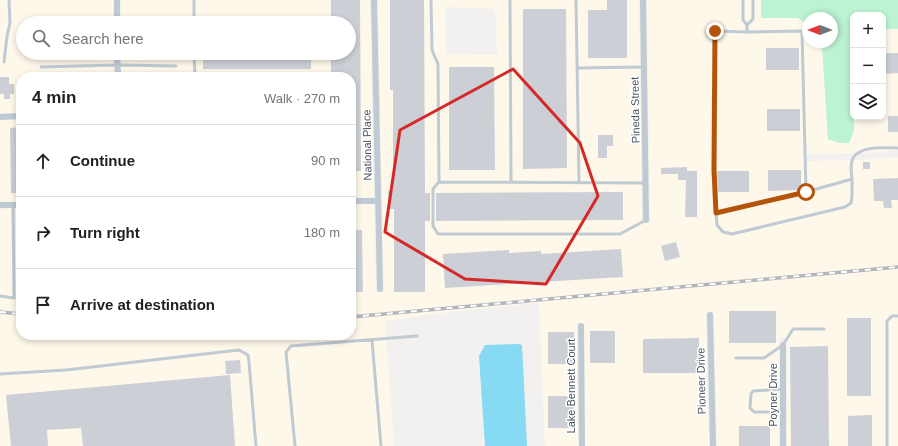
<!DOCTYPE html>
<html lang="en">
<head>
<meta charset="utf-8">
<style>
  body { margin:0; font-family:Helvetica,sans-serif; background:#f6f6f6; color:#202124 }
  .controls { position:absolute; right:12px; top:12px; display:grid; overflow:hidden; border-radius:8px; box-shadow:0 2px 6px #0003 }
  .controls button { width:36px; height:36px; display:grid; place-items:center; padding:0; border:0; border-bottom:1px solid #e0e0e0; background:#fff; color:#202124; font:20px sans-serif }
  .compass { position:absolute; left:802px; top:12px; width:36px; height:36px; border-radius:50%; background:#fff; box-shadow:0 2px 6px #0003; rotate:270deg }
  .stop { position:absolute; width:12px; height:12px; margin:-9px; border:3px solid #b45309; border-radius:50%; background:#fff }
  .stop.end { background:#b45309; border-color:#fff; box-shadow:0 1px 4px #0008 }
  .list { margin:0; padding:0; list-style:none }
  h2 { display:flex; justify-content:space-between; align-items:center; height:52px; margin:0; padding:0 16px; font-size:17px }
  h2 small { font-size:13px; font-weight:400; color:#757577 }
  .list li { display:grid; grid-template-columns:26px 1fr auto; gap:12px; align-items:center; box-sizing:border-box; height:72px; padding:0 16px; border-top:1px solid #e0e0e0 }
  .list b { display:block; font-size:15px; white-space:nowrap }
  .list em { font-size:13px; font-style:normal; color:#757577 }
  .icon { flex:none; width:22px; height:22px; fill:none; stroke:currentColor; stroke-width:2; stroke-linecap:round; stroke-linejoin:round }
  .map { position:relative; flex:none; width:898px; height:446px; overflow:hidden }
  .search { position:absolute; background:#fff; box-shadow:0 2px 6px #0003; left:16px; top:16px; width:340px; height:44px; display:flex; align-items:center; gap:10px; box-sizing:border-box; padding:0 14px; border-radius:22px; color:#757577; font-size:15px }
  .panel { position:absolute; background:#fff; box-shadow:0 2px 6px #0003; left:16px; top:72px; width:340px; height:268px; border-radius:16px }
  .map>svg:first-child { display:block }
</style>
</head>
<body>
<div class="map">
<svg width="898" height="446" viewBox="0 0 898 446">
  <rect width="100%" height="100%" fill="#f3f0f0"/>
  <path fill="#fdf8e9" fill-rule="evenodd" d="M 0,0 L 113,0 L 113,23 L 23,23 L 23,53 L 113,53 L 113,77 L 21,77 L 21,113 L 0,113 Z
    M 121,0 L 370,0 L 374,197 L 351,198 L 351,77 L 121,77 L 121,53 L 349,53 L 349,23 L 121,23 Z
    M 378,0 L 639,0 L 642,223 L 650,223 L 647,0 L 761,0 L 762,18 L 798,18 L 808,25 L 808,42 L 820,42 L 822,45 L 828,139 L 840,143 L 849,143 L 854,131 L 854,117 L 883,117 L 883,29 L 898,29 L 898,150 L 864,153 L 806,154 L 807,161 L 864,160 L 898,157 L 898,446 L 787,446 L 787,338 L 779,338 L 779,446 L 717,446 L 714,312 L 706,312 L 709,446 L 585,446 L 584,323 L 577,323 L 578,446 L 545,446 L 539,303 L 457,311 L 385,321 L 394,446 L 0,446 L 0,209 L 21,208 L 21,335 L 351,335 L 351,205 L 374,204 L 376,292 L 384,292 ZM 446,7 L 495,9 L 497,55 L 446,54 Z
    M 0,120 L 21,120 L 21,201 L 0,202 Z"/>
  <path fill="#bcf3d2" d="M 761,0 L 898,0 L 898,29 L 883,29 L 883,15 L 853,15 L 853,117 L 854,117 L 854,131 L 849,143 L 840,143 L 828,139 L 822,45 L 820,42 L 832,42 L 832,18 L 808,18 L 808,25 L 798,18 L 761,18 Z"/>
  <path fill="#86daf3" d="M 518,344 L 522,345 L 527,446 L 485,446 L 479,356 L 485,345 Z"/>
  <path fill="#cccfd5" d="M 331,0 L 360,0 L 361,171 L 351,171 L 351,77 L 331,77 L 331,53 L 349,53 L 349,23 L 331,23 Z
    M 390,0 L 424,0 L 425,193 L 430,193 L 430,221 L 425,221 L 425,292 L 394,292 L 394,209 L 388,209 L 388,191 L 393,191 L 393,90 L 390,90 Z
    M 607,0 L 627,0 L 627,58 L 588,58 L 588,10 L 607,10 Z
    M 523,9 L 566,9 L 567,168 L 523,169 Z
    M 766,48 L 799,48 L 799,70 L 766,70 Z
    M 54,53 L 102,53 L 102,59 L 54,59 Z
    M 203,53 L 311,53 L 311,69 L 203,69 Z
    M 883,53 L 898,53 L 898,73 L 884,74 Z
    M 449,67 L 494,67 L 495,170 L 449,170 Z
    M 0,77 L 9,77 L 9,84 L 14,84 L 14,94 L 10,94 L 10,99 L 4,99 L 4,94 L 0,94 Z
    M 767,109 L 800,109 L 800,131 L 767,131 Z
    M 888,116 L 898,116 L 898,132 L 888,132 Z
    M 21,127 L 21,193 L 11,193 L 10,128 Z
    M 598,135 L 613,135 L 613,146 L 607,146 L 607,158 L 598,158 Z
    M 863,162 L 870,162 L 870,169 L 863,169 Z
    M 687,167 L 687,171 L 697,171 L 697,217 L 685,217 L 686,180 L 678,180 L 678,174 L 661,174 L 661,168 Z
    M 768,170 L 801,170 L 801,190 L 768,191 Z
    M 717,171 L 749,171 L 749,192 L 718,192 Z
    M 898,178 L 898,200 L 891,200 L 892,208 L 884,208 L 883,201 L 874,201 L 873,179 Z
    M 623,192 L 623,220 L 436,221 L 436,193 Z
    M 351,230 L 362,230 L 363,292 L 351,292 Z
    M 676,242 L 680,257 L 665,261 L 661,246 Z
    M 621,249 L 623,277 L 445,288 L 443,254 L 509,250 L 509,253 L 541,251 L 541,254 Z
    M 729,311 L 776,311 L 776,343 L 729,343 Z
    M 847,318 L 871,318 L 871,396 L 847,396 Z
    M 590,331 L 615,331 L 615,363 L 590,363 Z
    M 548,332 L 574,332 L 574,364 L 548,364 Z
    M 699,338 L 699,373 L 643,373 L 643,339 Z
    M 828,346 L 829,446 L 791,446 L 790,347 Z
    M 240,360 L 241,373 L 226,374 L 225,361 Z
    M 230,375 L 235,446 L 83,446 L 81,428 L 47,430 L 48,446 L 11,446 L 6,395 Z
    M 548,396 L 574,396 L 574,428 L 548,428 Z
    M 872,415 L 872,446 L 848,446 L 848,416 Z
    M 739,426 L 770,426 L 770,446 L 739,446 Z"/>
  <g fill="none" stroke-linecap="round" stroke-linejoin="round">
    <path stroke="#c0cad3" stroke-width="3" d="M 431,0 L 432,50 L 438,64 L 439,182
      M 510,0 L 511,182
      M 576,0 L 579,182
      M 743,0 L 743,20 L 747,25 L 747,32 L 802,31 L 806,192 L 852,179 C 851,172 850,164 853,158 C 861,145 885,148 898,148
      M 194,23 L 194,0
      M 747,25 L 753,19 L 753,0
      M 194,53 L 195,77
      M 4,62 L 7,36 L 10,23 L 9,0
      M 41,67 L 117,65 L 176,66
      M 577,68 L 643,67
      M 645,183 L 439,182 L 433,189 L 433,226 L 438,234 L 620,234 L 646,220
      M 806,192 L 716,213 L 717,225 L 723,232 L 732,234 L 845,207 L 851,203 L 852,197 L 852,179
      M 716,213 L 714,170 L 715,31 L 747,32
      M 0,296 L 14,298 L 13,205
      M 372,340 L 381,446
      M 736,358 L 764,358 L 783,345 L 793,329 L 824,329
      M 0,374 L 66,370 L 239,350 L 248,355 L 249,362 L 256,446
      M 783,389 L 753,391 L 751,394 L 750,408 L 754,412 L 783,412
      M 295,446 L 286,352 L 291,346 L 417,336
      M 887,446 L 887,321 L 892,316 L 898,316"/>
    <path stroke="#c0cad3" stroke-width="6" d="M 117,0 L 117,23
      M 374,0 L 380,289
      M 643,0 L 646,220
      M 117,53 L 118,77
      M 0,117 L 21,116
      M 351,201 L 378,201
      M 0,205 L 21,205
      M 710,315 L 713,446
      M 581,326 L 582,446
      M 783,345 L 783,446"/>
    <g stroke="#b2b5bb" stroke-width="3.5">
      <path id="rail" d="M 0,312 L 21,314
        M 351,317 L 898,267"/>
    </g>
    <use href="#rail" stroke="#fff" stroke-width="2" stroke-dasharray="6" stroke-linecap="butt"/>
  </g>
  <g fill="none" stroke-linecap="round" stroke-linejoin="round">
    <path stroke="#b45309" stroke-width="5" d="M 715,31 L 714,170 L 716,213 L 806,192"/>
  </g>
  <path fill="none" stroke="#d62828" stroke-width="3" stroke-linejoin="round" d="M 513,69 L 580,143 L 598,196 L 546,284 L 465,279 L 385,232 L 400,130 Z"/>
  <g text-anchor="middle" stroke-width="3" stroke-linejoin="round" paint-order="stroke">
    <g font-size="11" fill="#46535f" stroke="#fff">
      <text transform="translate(635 110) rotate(-91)" y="4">Pineda Street</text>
      <text transform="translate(367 145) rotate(-91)" y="4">National Place</text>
      <text transform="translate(701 381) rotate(-91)" y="4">Pioneer Drive</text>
      <text transform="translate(571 386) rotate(-90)" y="4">Lake Bennett Court</text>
      <text transform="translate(773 395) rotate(-90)" y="4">Poyner Drive</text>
    </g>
  </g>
</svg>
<div class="controls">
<button>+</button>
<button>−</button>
<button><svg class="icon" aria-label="layers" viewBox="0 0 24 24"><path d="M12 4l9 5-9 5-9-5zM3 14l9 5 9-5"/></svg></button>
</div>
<svg class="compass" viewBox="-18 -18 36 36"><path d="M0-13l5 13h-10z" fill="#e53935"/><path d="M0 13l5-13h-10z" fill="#757577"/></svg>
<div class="stop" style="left:806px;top:192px"></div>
<div class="stop end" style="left:715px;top:31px"></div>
<div class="search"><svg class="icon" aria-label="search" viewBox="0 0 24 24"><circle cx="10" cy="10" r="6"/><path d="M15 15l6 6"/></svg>Search here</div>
<section class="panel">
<h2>4 min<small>Walk · 270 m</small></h2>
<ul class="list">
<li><svg class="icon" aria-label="ahead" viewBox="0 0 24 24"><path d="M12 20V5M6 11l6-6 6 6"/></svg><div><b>Continue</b></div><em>90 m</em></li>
<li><svg class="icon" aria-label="right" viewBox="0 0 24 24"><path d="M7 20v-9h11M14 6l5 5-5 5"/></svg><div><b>Turn right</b></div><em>180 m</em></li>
<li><svg class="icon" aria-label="arrive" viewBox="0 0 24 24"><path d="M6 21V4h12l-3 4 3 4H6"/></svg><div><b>Arrive at destination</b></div></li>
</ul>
</section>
</div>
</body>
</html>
